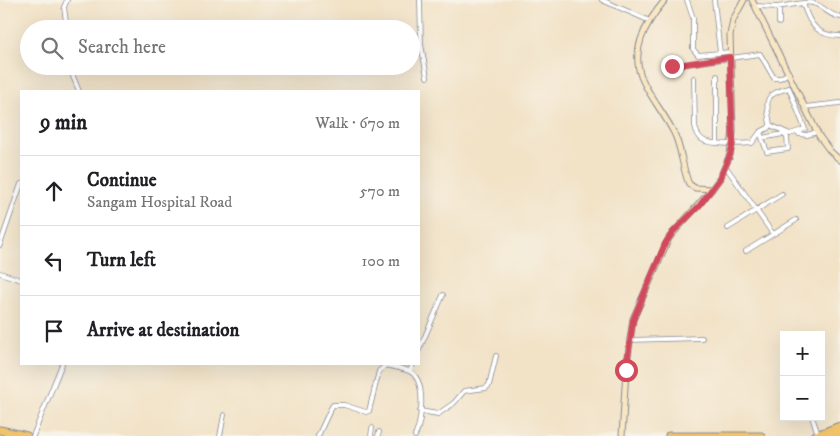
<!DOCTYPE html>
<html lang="en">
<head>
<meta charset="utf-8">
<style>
  body { margin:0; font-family:"IM FELL DW Pica",serif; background:#f6f6f6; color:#202124 }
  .controls { position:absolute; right:15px; bottom:15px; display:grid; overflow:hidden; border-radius:0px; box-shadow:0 5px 20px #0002 }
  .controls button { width:45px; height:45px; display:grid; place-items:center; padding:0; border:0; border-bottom:1px solid #e0e0e0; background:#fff; color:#202124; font:25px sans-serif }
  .stop { position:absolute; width:15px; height:15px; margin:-11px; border:4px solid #d1495b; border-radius:50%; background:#fff }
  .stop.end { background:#d1495b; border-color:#fff; box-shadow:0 1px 5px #0008 }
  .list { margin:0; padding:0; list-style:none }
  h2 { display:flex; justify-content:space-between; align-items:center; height:65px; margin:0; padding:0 20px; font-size:21px }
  h2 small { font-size:16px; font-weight:400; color:#757577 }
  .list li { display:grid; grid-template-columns:32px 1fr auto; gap:15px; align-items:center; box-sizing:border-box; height:70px; padding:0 20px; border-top:1px solid #e0e0e0 }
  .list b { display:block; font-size:19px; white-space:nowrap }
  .list p { margin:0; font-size:16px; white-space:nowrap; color:#757577 }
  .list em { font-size:16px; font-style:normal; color:#757577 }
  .icon { flex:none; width:28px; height:28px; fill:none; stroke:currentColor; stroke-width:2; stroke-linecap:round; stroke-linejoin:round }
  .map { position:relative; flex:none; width:840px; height:436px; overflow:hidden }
  .search { position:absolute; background:#fff; box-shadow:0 5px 20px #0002; left:20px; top:20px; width:400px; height:55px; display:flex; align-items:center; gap:12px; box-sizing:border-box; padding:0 18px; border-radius:28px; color:#757577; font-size:19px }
  .panel { position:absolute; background:#fff; box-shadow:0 5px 20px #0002; left:20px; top:90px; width:400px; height:275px; border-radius:0px }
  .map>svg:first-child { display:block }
</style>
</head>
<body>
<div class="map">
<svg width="840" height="436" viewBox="0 0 840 436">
  <rect width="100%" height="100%" fill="#f7f3e8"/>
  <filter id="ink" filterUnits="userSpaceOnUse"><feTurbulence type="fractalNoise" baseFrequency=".02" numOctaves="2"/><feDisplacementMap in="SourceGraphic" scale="10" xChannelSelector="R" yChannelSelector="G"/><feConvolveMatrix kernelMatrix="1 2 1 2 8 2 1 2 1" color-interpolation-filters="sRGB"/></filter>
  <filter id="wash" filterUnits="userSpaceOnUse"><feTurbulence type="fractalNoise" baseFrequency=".0096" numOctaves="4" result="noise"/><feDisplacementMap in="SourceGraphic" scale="20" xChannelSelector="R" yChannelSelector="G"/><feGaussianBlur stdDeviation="1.12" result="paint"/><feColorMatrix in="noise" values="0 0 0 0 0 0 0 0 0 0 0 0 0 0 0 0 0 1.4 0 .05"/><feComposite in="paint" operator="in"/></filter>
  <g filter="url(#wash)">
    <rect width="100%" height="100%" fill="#f2e2c6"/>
  </g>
  <g filter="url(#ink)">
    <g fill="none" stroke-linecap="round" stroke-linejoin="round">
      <g stroke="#868892" stroke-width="5.5">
        <path id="street" d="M 67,0 L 64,7 L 67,29
          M 420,0 L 421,44 L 427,77
          M 602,0 L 650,21
          M 687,0 L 693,18 L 693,49 L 698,55 L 730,52
          M 714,0 L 720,53
          M 803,3 C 821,0 824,14 840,17
          M 755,6 L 777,7 L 803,3 C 809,24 817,36 840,36
          M 779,7 L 779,23
          M 71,66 L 72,74 L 79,91
          M 672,66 L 760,54 L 774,78 L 780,78 L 789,73
          M 717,76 L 717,143
          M 694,78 L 695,126 C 696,131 698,137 703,140 C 711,145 742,144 752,143 L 760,132 L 768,128 L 770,125 C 767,102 761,95 789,88 L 805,129 L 790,134 L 770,125
          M 805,107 L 840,103
          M 760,132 L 767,152 L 788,149 L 787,137 L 783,134 L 762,138
          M 799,134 L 807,135 L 817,132
          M 726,167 L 773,234
          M 728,228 L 782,194
          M 0,245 L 21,184
          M 746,251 L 796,220
          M 0,273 L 21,280
          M 629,340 L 702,338
          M 419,350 L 443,295
          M 410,371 L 413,364
          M 420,411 L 438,414 L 454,403 L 464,391 L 486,388 L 489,385 L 496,356
          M 812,417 L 818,434
          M 33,436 L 62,364
          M 220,436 L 224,415
          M 318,436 L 330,410 L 333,405 L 344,405 L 366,412 L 369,411 L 379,371 L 386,365 C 393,367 402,368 409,371 C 427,379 422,421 415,436
          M 371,436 L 372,428
          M 378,436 L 379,432"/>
      </g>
      <g stroke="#868892" stroke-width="7">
        <path id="secondary" d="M 665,0 C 645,24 628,53 644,83 C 653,101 665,115 674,133 C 682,149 682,168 689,184 L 695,188 L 712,189
          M 752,0 L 819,136 L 830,151 L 840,160
          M 622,436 L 626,370 L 633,319 L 669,238 L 712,189 L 720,178 L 730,155 L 733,131 L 730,35 L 733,20 L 744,0"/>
      </g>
      <g stroke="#868892" stroke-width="9">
        <path id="highway" d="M 0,430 L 27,436
          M 669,436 L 761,436
          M 814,436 L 840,426
          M 830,436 L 840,433"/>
      </g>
      <use href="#street" stroke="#fff" stroke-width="4"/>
      <use href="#secondary" stroke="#f9e7c3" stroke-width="5"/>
      <use href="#highway" stroke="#f1c36a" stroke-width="7"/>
    </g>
  </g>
  <g fill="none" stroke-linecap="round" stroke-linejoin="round" filter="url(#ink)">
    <path stroke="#d1495b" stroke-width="6" d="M 626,370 L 633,320 L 665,244 L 673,232 L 700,205 L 720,178 L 730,155 L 733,143 L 730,57 L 672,66"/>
  </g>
</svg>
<div class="controls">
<button>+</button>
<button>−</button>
</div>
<div class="stop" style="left:626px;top:370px"></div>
<div class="stop end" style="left:672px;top:66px"></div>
<div class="search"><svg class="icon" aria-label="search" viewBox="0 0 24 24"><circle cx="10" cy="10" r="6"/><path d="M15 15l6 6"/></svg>Search here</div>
<section class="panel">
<h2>9 min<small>Walk · 670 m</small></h2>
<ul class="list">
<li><svg class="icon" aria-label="ahead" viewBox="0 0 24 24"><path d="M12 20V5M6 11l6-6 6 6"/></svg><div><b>Continue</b><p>Sangam Hospital Road</p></div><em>570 m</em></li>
<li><svg class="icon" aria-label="left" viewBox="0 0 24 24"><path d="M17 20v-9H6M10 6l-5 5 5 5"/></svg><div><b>Turn left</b></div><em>100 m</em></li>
<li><svg class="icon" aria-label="arrive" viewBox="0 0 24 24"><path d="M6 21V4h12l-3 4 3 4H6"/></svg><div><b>Arrive at destination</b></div></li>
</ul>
</section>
</div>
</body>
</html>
